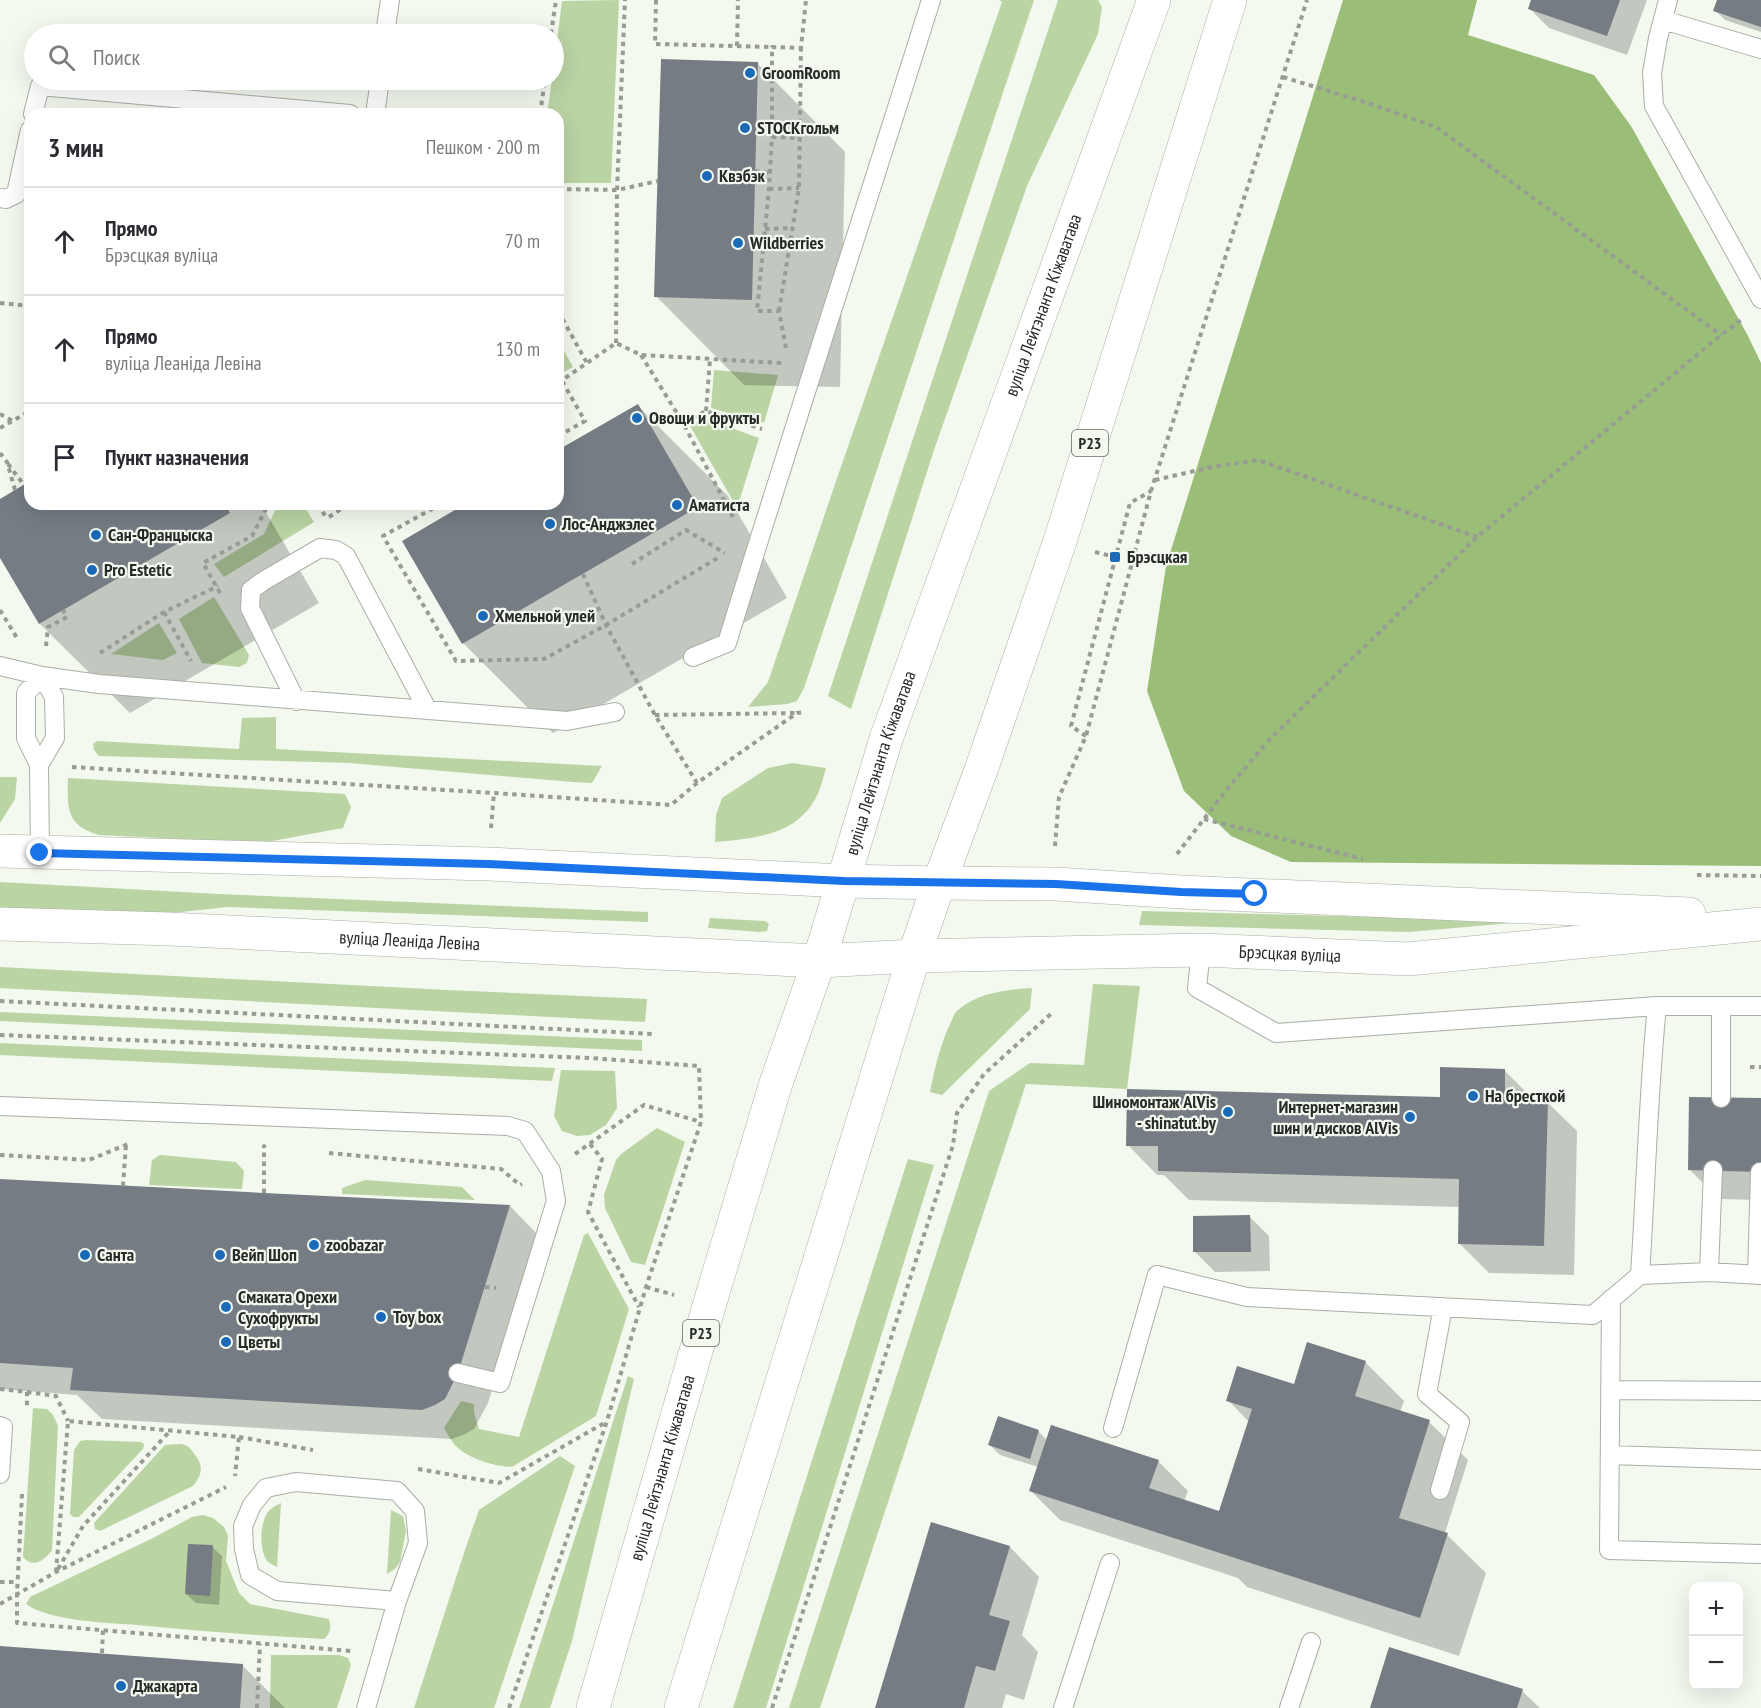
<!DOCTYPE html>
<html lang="ru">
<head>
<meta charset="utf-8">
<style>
  body { margin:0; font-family:"PT Sans Narrow",sans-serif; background:#f2f2f3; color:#2b2b33 }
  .controls { position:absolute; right:18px; bottom:18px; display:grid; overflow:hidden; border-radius:12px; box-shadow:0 6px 24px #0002 }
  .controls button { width:54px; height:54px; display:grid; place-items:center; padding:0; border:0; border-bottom:2px solid #e1e1e2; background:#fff; color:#2b2b33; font:30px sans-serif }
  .stop { position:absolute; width:18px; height:18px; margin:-14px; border:4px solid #1a73e8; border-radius:50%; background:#fff }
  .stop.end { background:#1a73e8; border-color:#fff; box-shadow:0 2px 6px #0008 }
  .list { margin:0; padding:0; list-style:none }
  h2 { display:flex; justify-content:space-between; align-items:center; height:78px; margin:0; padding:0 24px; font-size:26px }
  h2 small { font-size:20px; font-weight:400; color:#7c7c81 }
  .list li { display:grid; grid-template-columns:39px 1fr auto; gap:18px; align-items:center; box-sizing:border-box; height:108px; padding:0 24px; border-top:2px solid #e1e1e2 }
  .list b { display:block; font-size:22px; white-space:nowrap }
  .list p { margin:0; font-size:20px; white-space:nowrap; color:#7c7c81 }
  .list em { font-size:20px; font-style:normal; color:#7c7c81 }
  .icon { flex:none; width:33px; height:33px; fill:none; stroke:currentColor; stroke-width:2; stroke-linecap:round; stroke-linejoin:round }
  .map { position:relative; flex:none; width:1761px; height:1708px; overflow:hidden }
  .search { position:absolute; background:#fff; box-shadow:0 6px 24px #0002; left:24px; top:24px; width:540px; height:66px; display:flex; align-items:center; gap:15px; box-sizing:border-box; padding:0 21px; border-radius:33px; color:#7c7c81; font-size:22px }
  .panel { position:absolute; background:#fff; box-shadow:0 6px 24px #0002; left:24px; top:108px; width:540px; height:402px; border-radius:18px }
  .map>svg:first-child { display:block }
</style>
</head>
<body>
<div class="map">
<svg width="1761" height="1708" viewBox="0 0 1761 1708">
  <rect width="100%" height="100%" fill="#f3f9ef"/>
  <path fill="#bbd4a4" d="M 619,0 L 611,183 L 558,183 L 558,114 L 547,114 L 552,80 L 554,80 L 554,64 L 562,1 Z
    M 999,0 L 1034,0 L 804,688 L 797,701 L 787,704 L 748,707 L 768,682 L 835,484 L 1002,2 Z
    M 1058,0 L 1098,0 L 1102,7 L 1098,34 L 1027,186 L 934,450 L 851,709 L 828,696 Z
    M 558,340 L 573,367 L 558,375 Z
    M 714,370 L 778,375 L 764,423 L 711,408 Z
    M 704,418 L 759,438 L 737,508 L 690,426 Z
    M 276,504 L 303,504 L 314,522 L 224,577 L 214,564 L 264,534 L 277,506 Z
    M 214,597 L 249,655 L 247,663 L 239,667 L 202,663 L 179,619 Z
    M 159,623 L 177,653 L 163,660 L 111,654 Z
    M 276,717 L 276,749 L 602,766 L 592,783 L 573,782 L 349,763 L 99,756 L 94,750 L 93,744 L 97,741 L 239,749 L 242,718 Z
    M 792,763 L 826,768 C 824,775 822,783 819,791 C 801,835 757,838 715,842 L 716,815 L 722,798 L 768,768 Z
    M 0,777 L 17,777 L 15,799 L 0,823 Z
    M 68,778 L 345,794 L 351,807 L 343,828 L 261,843 L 99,835 C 66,826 67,807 68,778 Z
    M 0,882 L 219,894 L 648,912 L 648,922 L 227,907 L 136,917 L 0,911 Z
    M 1142,911 L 1534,921 L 1409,932 L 1139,925 Z
    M 710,918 L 765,921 L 769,924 L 767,931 L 760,932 L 708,928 Z
    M 0,967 L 447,990 L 647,999 L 645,1022 L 0,988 Z
    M 1093,984 L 1140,986 L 1127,1089 L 1026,1084 L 820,1708 L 789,1708 L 989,1091 L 1030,1063 L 1084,1065 Z
    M 1032,988 L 1030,1009 L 942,1095 L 930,1092 C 935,1067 940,1045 951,1022 C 953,1018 954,1013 958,1010 C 977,993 1008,989 1032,988 Z
    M 0,1012 L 642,1040 L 642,1051 L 0,1021 Z
    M 0,1043 L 555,1068 L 552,1081 L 0,1055 Z
    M 561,1070 L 615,1071 L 617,1108 L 606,1125 L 590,1135 L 577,1136 L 562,1131 L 554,1116 Z
    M 657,1128 L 685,1142 L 645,1265 L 631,1262 L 605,1208 L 604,1195 L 616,1160 L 621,1154 Z
    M 160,1155 L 236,1162 L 244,1171 L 242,1189 L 149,1185 L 152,1160 Z
    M 908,1159 L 934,1165 L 766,1708 L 733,1708 Z
    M 365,1180 L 462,1187 L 475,1200 L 342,1194 L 342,1188 Z
    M 588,1233 L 629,1309 L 596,1416 L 512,1467 C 495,1467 466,1458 454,1444 C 450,1439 447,1433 444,1428 L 461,1401 L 474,1404 L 474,1413 L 479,1429 L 519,1437 L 584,1235 Z
    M 628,1376 L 634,1379 L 572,1641 L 550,1708 L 519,1708 Z
    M 33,1408 L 47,1409 L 53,1415 L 58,1426 L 52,1550 C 45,1560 33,1569 23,1557 Z
    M 86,1440 L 141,1442 L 144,1444 L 143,1449 L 79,1517 L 73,1517 L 70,1514 L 74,1450 L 80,1441 Z
    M 165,1445 C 170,1445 180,1443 185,1445 C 189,1446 193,1452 195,1455 C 204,1466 202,1475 193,1486 L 100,1531 L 95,1529 L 94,1523 Z
    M 560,1456 L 575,1466 L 494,1708 L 414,1708 L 464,1553 L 479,1510 Z
    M 281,1503 L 277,1567 C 274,1565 271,1564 268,1562 C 259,1551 260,1527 266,1515 C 269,1509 275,1506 281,1503 Z
    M 391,1510 L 403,1516 L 406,1531 L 400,1562 L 395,1569 L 387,1574 Z
    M 203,1515 L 213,1518 L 224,1527 L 228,1536 L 226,1561 L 239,1593 L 250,1604 L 329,1619 C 331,1628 331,1632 324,1639 C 262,1636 200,1631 137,1625 C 109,1623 49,1621 26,1604 L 30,1597 L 153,1538 L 192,1517 Z
    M 271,1655 L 339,1655 L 348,1658 L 351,1665 L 337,1708 L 270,1708 Z"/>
  <path fill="#9abe77" d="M 1343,0 L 1477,0 L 1468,35 L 1594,75 L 1631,126 L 1747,334 L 1761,363 L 1761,866 L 1291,862 L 1231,836 L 1184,791 L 1147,691 L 1166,566 Z"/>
  <path fill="#0003" d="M 1532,0 L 1647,0 L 1627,55 L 1549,28 L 1529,8 Z
    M 1718,0 L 1761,0 L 1761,32 L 1725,20 L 1715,10 Z
    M 757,63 L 845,152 L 840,387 L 744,385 L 656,296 Z
    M 638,406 L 728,496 L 787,598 L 553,733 L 463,643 L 469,504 L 558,504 L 558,452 Z
    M 30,483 L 30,504 L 261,504 L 319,603 L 130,713 L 40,624 L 0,555 L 0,501 Z
    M 1505,1071 L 1534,1100 L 1547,1102 L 1577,1131 L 1574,1275 L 1489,1273 L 1459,1243 L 1460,1207 L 1189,1200 L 1164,1175 L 1157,1175 L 1128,1145 L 1441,1098 Z
    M 1761,1100 L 1761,1200 L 1719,1199 L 1689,1169 Z
    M 0,1180 L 510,1206 L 539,1236 L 488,1403 L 474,1429 L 465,1434 L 452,1439 L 102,1419 L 77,1395 L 0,1389 Z
    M 1249,1216 L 1269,1236 L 1270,1271 L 1215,1272 L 1195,1252 Z
    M 1365,1362 L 1404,1401 L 1400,1412 L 1429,1422 L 1468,1460 L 1445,1533 L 1486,1573 L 1459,1656 L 1247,1587 L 1238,1578 L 1060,1520 L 1030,1490 L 1038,1467 L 1000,1455 L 990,1445 L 1038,1431 L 1047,1440 L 1158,1461 L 1188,1491 L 1184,1501 L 1220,1512 L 1249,1422 L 1228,1400 L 1294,1386 Z
    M 932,1524 L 1010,1547 L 1039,1577 L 1022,1635 L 1038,1652 L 1024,1700 L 1006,1694 L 1002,1708 L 877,1708 Z
    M 212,1547 L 222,1556 L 219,1605 L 196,1603 L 186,1594 Z
    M 0,1648 L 242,1665 L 285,1708 L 0,1708 Z
    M 1522,1691 L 1540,1708 L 1371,1708 Z"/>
  <path fill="#757c83" d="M 1531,0 L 1620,0 L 1607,36 L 1528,9 Z
    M 1717,0 L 1761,0 L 1761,27 L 1713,11 Z
    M 661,59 L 758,62 L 752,300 L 654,297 Z
    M 638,404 L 698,507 L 462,644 L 402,541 L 465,504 L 558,504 L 558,450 Z
    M 30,481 L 30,504 L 225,504 L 230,513 L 39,624 L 0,558 L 0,499 Z
    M 1440,1067 L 1505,1069 L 1505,1099 L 1548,1100 L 1544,1246 L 1458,1244 L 1459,1179 L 1158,1171 L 1158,1146 L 1126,1146 L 1127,1089 L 1440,1097 Z
    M 1689,1097 L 1761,1098 L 1761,1172 L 1688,1170 Z
    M 0,1179 L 264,1193 L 510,1205 L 458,1373 L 445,1399 L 435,1405 L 422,1410 L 70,1390 L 73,1368 L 0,1363 Z
    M 1250,1215 L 1251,1252 L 1193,1252 L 1193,1216 Z
    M 1307,1342 L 1366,1361 L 1355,1396 L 1430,1420 L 1399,1518 L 1448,1533 L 1420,1618 L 1029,1491 L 1051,1425 L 1159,1460 L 1149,1488 L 1219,1511 L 1252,1409 L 1226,1401 L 1237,1366 L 1294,1384 Z
    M 998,1416 L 1039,1430 L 1030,1459 L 988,1445 Z
    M 931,1522 L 1010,1546 L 989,1615 L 1010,1621 L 995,1671 L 976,1666 L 964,1708 L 875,1708 Z
    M 188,1544 L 213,1545 L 210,1596 L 185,1594 Z
    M 0,1646 L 243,1664 L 240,1708 L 0,1708 Z
    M 1389,1647 L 1523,1689 L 1517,1708 L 1370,1708 Z"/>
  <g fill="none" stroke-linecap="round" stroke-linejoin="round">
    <g stroke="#aaaea6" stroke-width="20">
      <path id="service" d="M 1668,0 L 1658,38 L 1652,73 L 1654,106 L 1761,299
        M 1663,20 L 1761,49
        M 385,34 L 390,0
        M 33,114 L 40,86 L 350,114
        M 375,114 L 380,80
        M 0,198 L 6,199 L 16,194 L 30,130
        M 693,657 L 727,643 C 793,428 864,214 931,0
        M 0,666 L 42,676 L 99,684 L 567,721 L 615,712
        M 296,701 L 250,608 L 251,590 L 265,580 L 320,548 L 336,550 L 346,556 L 427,709
        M 39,765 L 55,738 L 54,697 L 42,676 L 26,693 L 26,738 L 39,765 L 40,853
        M 1201,950 L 1197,988 L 1276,1033 L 1657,1006 L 1761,1006
        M 1657,1006 C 1648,1095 1646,1185 1640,1275 L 1709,1272 L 1761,1275
        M 1721,1098 L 1721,1006
        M 0,1106 L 508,1126 L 525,1131 L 551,1171 L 556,1201 L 500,1383 L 458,1373
        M 1709,1272 L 1713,1170
        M 1757,1275 L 1760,1172
        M 1611,1299 L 1609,1550 L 1761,1554
        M 1610,1390 L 1761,1391
        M 0,1426 L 3,1427 L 0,1474
        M 1113,1428 L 1157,1275 L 1247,1297 L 1593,1315 L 1640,1275
        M 1610,1455 L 1761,1460
        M 1440,1490 L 1460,1422 L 1427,1394 L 1443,1307
        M 366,1708 L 397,1601 L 418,1543 L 415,1511 L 397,1491 L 296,1482 L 266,1488 L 252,1505 L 243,1526 L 244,1549 L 250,1575 L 277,1591 L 397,1601
        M 1063,1708 L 1110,1563
        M 1289,1708 L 1311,1642"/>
    </g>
    <g stroke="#aaaea6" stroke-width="34">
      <g id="tertiary">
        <path d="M 939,883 L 1056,884 L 1181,892 L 1689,914"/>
        <path id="s1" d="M 914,956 L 1201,950 L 1408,959 L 1761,924"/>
      </g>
    </g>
    <g stroke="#aaaea6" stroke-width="34">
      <g id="secondary">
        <path d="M 0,851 L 488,864 L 844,881 L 939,883"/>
        <path id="s2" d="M 0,924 L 170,929 L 819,961 L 914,956"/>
      </g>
    </g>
    <g stroke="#aaaea6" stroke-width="34">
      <g id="primary">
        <path id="s3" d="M 593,1708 L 709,1306 L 776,1083 L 819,961 L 886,739 L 1154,0"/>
        <path d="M 681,1708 L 914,956 L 939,883 L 981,770 L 1060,541 L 1230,0"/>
      </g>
    </g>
    <path stroke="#979c95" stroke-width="4" stroke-dasharray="4.5 4.5" stroke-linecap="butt" d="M 656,0 L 655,44 L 772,47
      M 551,34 L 556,0
      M 737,46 L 738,0
      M 1283,77 L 1361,101 L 1436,127 L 1721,335
      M 540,114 L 545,80
      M 772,137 L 798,138
      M 755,171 L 770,173
      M 558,189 L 617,190 L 658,181
      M 769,189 L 799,188
      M 765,229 L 793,228
      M 0,303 L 30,306
      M 558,311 L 587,363
      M 779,311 L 799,188 L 801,48
      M 616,343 L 617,190 L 625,0
      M 786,348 L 779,311 L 757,311 L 769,189 L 772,137 L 772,47 L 801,48 L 806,0
      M 641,355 L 683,423
      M 558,383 L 616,343 L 641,355 L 782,363
      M 706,411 L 710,360
      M 0,414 L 13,421
      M 0,428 L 30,411
      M 558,436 L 585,421 L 562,381
      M 0,453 L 7,462 L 15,490
      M 8,464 L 24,485
      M 1155,480 L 1212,467 L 1258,460 L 1477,537
      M 318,504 L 327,519
      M 441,504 L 383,536 L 456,661 L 544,659 L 606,625 L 721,556
      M 329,517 L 349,504
      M 733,517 L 683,423 L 706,411 L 762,429
      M 1095,552 L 1115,557
      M 632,564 L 686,530 L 725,553
      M 583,574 L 606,625 L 655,715 L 697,783
      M 220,593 L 203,563 L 252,536 L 266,509 L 264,504
      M 0,610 L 17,638
      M 164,612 L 191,661
      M 46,646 L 48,627 L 67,617 L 63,610
      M 100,653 L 164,612 L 218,586
      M 655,715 L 796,713
      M 1086,736 L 1071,726 L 1130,503 L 1151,491
      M 72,767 L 494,793 L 671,805 L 697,783 L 797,713 L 805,712
      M 1204,819 L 1363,859
      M 491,828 L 494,793
      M 1055,846 L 1059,797 L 1086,736 L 1151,491 L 1307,0
      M 1177,854 L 1228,788 L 1271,738 L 1477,537 L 1721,335 L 1741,320
      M 1697,875 L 1761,876
      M 0,1001 L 654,1034
      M 0,1035 L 590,1058 L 699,1066 L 701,1122 L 646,1287 L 607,1421 L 509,1708
      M 1750,1067 L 1761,1067
      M 590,1144 L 602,1159 L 588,1212 L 639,1307
      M 329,1153 L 501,1169 L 520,1185 L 522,1184
      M 575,1154 L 644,1105 L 701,1122
      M 0,1155 L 89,1160 L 128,1144
      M 123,1186 L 126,1144
      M 264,1193 L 264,1146 L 265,1147
      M 485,1287 L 496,1288
      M 646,1287 L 674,1295
      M 0,1389 L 27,1392 L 27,1409
      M 27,1392 L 56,1396 L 68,1421
      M 239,1437 L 313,1450
      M 418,1469 L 499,1483 L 606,1422
      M 22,1494 L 17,1594 L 17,1623 L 351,1651
      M 58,1569 L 83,1526 L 170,1431
      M 56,1572 L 68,1421 L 239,1437 L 235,1476
      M 0,1582 L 18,1582
      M 0,1604 L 56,1572 L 226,1487
      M 102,1653 L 103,1630
      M 257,1708 L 260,1644
      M 772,1708 L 953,1145 L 957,1113 L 984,1074 L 1051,1014"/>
    <use href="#service" stroke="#fff" stroke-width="18"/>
    <use href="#tertiary" stroke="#fff" stroke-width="33"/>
    <use href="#secondary" stroke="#fff" stroke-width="33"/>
    <use href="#primary" stroke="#fff" stroke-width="33"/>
  </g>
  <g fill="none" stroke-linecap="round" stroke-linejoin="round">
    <path stroke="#1a73e8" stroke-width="8" d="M 40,853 L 488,864 L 844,881 L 1056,884 L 1181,892 L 1255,894"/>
  </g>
  <g fill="#1b6ab9" stroke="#f3f9ef" stroke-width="2">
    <circle cx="750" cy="73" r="6"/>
    <circle cx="745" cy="128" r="6"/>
    <circle cx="707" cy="176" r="6"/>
    <circle cx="738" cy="243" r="6"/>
    <circle cx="637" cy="418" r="6"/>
    <circle cx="677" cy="505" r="6"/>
    <circle cx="550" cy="524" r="6"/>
    <circle cx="96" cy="535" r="6"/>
    <rect x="1109" y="551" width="12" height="12" rx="3"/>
    <circle cx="92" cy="570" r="6"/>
    <circle cx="483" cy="616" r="6"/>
    <circle cx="1473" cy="1096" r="6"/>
    <circle cx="1228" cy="1112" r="6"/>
    <circle cx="1410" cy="1117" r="6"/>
    <circle cx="314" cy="1245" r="6"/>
    <circle cx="85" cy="1255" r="6"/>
    <circle cx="220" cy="1255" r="6"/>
    <circle cx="226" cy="1307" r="6"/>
    <circle cx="381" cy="1317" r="6"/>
    <circle cx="226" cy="1342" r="6"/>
    <circle cx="121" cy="1686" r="6"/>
  </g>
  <g text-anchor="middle" stroke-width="4.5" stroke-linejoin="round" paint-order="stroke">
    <g fill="#f3f9ef" stroke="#666964" stroke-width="1.5">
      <rect x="1072" y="430" width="36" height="26" rx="4.5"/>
      <rect x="683" y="1320" width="36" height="26" rx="4.5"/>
    </g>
    <g font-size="16" font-weight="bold" fill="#292b28">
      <text x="1090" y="449">Р23</text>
      <text x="701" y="1339">Р23</text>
    </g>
    <g font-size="18" font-weight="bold" fill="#292b28" stroke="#f3f9ef" text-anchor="start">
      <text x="762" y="79">GroomRoom</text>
      <text x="757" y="134">STOCKгольм</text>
      <text x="719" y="182">Квэбэк</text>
      <text x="750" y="249">Wildberries</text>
      <text x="649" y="424">Овощи и фрукты</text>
      <text x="689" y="511">Аматиста</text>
      <text x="562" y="530">Лос-Анджэлес</text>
      <text x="108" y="541">Сан-Францыска</text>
      <text x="1127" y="563">Брэсцкая</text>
      <text x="104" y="576">Pro Estetic</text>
      <text x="495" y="622">Хмельной улей</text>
      <text x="1485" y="1102">На бресткой</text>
      <text x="1216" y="1108" text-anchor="end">Шиномонтаж AlVis<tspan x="1216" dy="21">- shinatut.by</tspan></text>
      <text x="1398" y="1113" text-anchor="end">Интернет-магазин<tspan x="1398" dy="21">шин и дисков AlVis</tspan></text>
      <text x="326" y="1251">zoobazar</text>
      <text x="97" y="1261">Санта</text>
      <text x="232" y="1261">Вейп Шоп</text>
      <text x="238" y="1303">Смаката Орехи<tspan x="238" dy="21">Сухофрукты</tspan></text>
      <text x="393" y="1323">Toy box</text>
      <text x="238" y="1348">Цветы</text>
      <text x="133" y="1692">Джакарта</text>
    </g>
    <g font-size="18" fill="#292b28" stroke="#f3f9ef">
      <text dy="6" stroke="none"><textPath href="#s3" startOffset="1474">вуліца Лейтэнанта Кіжаватава</textPath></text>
      <text dy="6" stroke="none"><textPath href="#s3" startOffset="988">вуліца Лейтэнанта Кіжаватава</textPath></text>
      <text dy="6" stroke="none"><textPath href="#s2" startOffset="410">вуліца Леаніда Левіна</textPath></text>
      <text dy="6" stroke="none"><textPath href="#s1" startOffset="376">Брэсцкая вуліца</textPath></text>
      <text dy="6" stroke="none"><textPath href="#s3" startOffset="250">вуліца Лейтэнанта Кіжаватава</textPath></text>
    </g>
  </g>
</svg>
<div class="controls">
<button>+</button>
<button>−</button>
</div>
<div class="stop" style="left:1255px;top:894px"></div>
<div class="stop end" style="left:40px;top:853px"></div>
<div class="search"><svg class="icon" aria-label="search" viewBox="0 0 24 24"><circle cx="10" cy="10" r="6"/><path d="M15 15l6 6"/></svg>Поиск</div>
<section class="panel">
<h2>3 мин<small>Пешком · 200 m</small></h2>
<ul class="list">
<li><svg class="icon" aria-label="ahead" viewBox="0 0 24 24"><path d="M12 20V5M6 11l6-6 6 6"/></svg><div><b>Прямо</b><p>Брэсцкая вуліца</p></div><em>70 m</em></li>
<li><svg class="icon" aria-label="ahead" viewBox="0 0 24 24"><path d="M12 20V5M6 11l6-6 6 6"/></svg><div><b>Прямо</b><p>вуліца Леаніда Левіна</p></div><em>130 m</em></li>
<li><svg class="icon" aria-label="arrive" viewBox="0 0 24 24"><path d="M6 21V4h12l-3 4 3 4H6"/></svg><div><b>Пункт назначения</b></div></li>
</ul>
</section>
</div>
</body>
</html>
